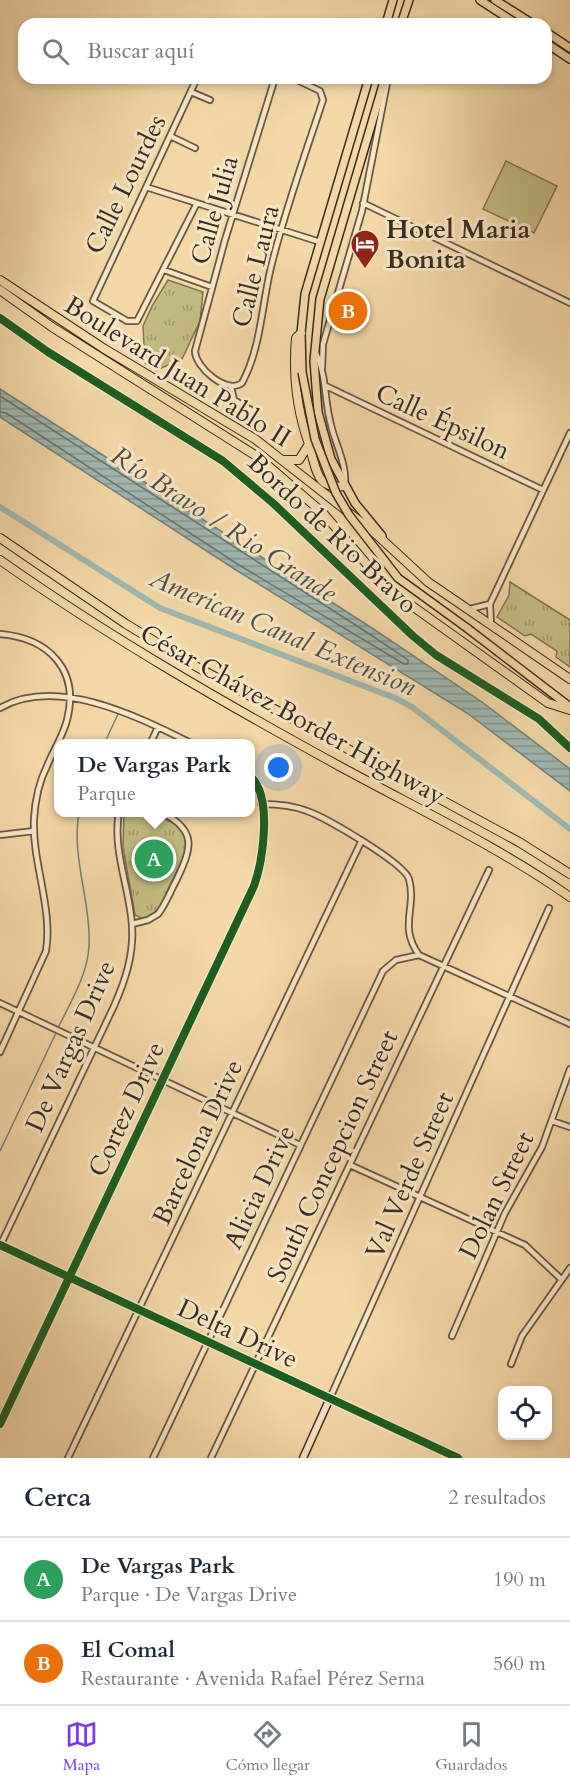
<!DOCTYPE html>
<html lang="es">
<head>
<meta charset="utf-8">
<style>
  body { margin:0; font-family:Cardo,serif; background:#f6f6f7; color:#1f2937 }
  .controls { position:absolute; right:18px; bottom:18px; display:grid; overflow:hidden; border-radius:12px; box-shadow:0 3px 9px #0003 }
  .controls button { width:54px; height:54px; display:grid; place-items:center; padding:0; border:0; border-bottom:2px solid #e0e1e3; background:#fff; color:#1f2937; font:30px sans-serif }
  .you { position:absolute; left:279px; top:768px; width:21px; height:21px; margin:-15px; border:4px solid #fff; border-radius:50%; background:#1a73e8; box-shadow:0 0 0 9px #1a73e833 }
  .badge { display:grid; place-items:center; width:39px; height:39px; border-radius:50%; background:#7c3aed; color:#fff; font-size:20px; font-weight:700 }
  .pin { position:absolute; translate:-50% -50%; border:3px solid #fff; box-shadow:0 2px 6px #0006 }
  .popup { position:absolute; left:54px; top:739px; width:201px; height:78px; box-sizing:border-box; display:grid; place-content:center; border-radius:12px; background:#fff; filter:drop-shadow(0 2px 4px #0005); font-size:20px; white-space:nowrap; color:#747a83 }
  .popup b { font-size:22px; color:#1f2937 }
  .popup::after { content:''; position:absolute; left:50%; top:100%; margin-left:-12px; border:12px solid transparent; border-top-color:#fff }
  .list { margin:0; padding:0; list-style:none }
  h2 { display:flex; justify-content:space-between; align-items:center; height:78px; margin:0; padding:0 24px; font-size:26px }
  h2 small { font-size:20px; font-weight:400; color:#747a83 }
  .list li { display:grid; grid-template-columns:39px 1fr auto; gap:18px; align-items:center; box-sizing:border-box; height:84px; padding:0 24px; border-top:2px solid #e0e1e3 }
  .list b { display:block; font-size:22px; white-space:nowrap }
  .list p { margin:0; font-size:20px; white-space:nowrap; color:#747a83 }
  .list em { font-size:20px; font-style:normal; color:#747a83 }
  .icon { flex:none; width:33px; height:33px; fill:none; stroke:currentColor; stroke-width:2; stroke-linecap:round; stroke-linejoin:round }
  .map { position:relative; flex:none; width:570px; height:1458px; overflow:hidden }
  .search { position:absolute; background:#fff; box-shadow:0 3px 9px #0003; left:18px; right:18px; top:18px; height:66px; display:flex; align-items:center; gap:15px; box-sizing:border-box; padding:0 21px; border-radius:18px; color:#747a83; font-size:22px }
  .sheet { height:246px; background:#fff }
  nav { display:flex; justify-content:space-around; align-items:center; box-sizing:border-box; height:84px; border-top:2px solid #e0e1e3; background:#fff; font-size:16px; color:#747a83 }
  nav a { display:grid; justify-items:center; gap:3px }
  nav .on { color:#7c3aed }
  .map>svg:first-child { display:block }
</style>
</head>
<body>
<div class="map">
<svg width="570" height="1458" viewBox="0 0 570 1458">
  <defs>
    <pattern id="park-tufts" width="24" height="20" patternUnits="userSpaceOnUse" patternTransform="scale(1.5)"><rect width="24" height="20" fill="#c3bc82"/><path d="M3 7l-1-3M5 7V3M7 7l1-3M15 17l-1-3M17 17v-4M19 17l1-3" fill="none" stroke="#9f996a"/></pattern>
    <pattern id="water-rules" width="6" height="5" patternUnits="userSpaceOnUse" patternTransform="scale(1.5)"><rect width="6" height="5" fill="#9fb8b2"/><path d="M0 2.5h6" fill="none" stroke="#829691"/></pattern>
  </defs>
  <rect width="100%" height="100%" fill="#f4d8a8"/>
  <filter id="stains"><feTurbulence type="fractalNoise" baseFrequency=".00333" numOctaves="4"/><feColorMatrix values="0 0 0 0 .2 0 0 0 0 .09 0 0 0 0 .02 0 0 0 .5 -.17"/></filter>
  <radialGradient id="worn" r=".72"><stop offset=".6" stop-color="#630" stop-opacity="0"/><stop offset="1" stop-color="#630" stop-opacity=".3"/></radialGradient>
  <path fill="url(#park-tufts)" stroke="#7d7453" stroke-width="1.5" d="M 168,280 L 203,292 L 200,321 L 182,359 L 157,370 L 145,363 L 143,326 L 152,306 Z
    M 510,582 L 570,620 L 570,667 L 556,657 L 557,651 L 531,634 L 525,636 L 497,617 L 509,595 Z
    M 124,813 C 148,813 193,818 185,853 C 182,863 176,874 171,883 C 164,898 160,915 143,919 L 135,915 L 123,847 Z"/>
  <path fill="#c3bc82" stroke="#7d7453" stroke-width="1.5" d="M 506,161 L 557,186 L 534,233 L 483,209 Z"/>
  <path fill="url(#water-rules)" stroke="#758079" stroke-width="1.5" d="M 0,389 L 375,630 L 482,702 L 570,769 L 570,791 L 467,713 L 236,570 L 0,417 Z"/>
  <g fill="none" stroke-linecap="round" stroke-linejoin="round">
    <path stroke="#6b726b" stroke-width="1.5" d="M 0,396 L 371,635 L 408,660 L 408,664 L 404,664 L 239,565 L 6,413 L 0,412"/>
    <path stroke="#758079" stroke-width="1.5" d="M 104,744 L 119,712
      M 58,1028 C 70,1003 88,974 89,946 C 91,901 71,857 79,812
      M 0,1151 L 56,1033"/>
    <path stroke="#9fb8b2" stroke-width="6" d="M 0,507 L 160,608 L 395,698 L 412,707 L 570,829"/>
    <g stroke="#665745" stroke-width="8">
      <path id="street" d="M 275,78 L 225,240 L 195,351 C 195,367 227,395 242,383 C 261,348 262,304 271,267 C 285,210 305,155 323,100 L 320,91 L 293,78
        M 191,92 L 210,100
        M 170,136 L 195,148
        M 146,187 L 320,242
        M 363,203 L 570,303
        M 196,205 L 137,321 L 127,321 L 93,301 L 197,78
        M 164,270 L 212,287
        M 316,353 C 327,377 324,400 331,425 C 335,443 347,465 345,484
        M 322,368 L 323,344 L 362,211 L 388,78
        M 326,386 L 543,490
        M 231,387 L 234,400 L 256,413
        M 490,604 L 570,433
        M 490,604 L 491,625
        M 470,609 L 490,604
        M 0,634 C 48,638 80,669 67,720 C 63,736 53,751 47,766 C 39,782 35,802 34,819 C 32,863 53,908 46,951 L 0,1052
        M 0,708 C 58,675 140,718 193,744
        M 150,744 L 158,727
        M 261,804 C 277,804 292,805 307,811 C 325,817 404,863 409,879 C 417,908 398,926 419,955 L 570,1024
        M 0,835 L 34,831
        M 132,924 L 148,920 L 158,914 C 166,904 170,892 176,881 C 191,849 199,831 161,812
        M 0,1003 L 300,1145
        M 552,1121 L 570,1127
        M 350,1165 L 525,1245 L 561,1279
        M 0,1246 L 114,1006 C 125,981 134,955 132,926 C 130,889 112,850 119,812
        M 452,1336 L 505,1213 L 542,1147 L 570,1069
        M 511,1364 L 522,1336 L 570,1268
        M 330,1398 L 549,908
        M 0,1424 L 254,886 C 263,860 273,796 250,776
        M 68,1458 L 361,842
        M 153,1458 L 383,971 L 396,960 L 419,955
        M 211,1458 L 489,870"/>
    </g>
    <g stroke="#372c24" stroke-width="9">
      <path id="secondary" d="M 0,1245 L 458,1458
        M 303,1458 L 330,1398"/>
    </g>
    <g stroke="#372c24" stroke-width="10">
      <path id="primary" d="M 480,0 L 517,24
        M 495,0 L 533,24
        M 386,24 L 393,0
        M 401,24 L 409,0
        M 546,32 L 570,48
        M 546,43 L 570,59
        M 302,372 L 301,333 L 305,294 L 369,78
        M 382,536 L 355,503 L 331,459 L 318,412 L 314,361 L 320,299 L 385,78
        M 467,628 L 570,707"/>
    </g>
    <g stroke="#372c24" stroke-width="10">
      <path id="highway" d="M 0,280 L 103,348 L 255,439 L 376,534 L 428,582 L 570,679
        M 0,290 L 52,327 L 258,457 L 323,513 L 376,575 L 401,598 L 548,703 L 570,710
        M 309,445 C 317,469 315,490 345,486
        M 282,460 L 299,460 L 309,444 C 297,411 293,373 296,338 L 301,333
        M 0,538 L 126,624 L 197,667 L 519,842 L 570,874
        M 0,560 C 109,637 224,703 341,767 C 418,809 499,847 570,897"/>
    </g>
    <use href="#street" stroke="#f8e6c6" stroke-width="4.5"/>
    <use href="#secondary" stroke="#f8e6c6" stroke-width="6"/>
    <use href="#primary" stroke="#f4d8a8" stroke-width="7"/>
    <use href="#highway" stroke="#f4d8a8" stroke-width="8"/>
    <g stroke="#372c24" stroke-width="10" stroke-linecap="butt">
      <path id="primary-bridge" d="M 302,372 L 315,439 L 336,493 L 349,515 L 398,578 L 467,628"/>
    </g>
    <use href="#primary-bridge" stroke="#f4d8a8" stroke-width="7"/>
    <g stroke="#f8e6c6" stroke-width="11">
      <path id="cycleway" d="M 0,318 L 48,352 L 223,461 L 274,504 L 413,636 L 436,655 L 539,719 L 570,748
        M 0,1245 L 458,1458
        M 0,1424 L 254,886 C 263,860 273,796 250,776"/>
    </g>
    <use href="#cycleway" stroke="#1b5e20" stroke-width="8"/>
  </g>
  <defs>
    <g id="hotel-pin" transform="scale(1.5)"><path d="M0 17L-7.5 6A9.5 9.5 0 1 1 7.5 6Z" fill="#8f2418" stroke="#f8e6c6"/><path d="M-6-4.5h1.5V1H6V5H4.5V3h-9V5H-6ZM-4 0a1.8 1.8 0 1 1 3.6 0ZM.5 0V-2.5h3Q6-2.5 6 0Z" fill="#fff"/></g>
  </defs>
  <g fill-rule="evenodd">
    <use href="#hotel-pin" x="365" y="244"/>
  </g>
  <g text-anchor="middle" stroke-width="6" stroke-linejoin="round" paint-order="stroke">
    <g font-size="26" fill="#372c24" stroke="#f8e6c6">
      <text transform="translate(125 184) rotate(-64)" y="9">Calle Lourdes</text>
      <text transform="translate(214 210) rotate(-74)" y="9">Calle Julia</text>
      <text transform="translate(255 266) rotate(-76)" y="9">Calle Laura</text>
      <text transform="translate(178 371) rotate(32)" y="9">Boulevard Juan Pablo II</text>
      <text transform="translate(443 421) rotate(25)" y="9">Calle Épsilon</text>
      <text transform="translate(333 533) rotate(43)" y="9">Bordo de Rio Bravo</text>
      <text transform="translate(293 714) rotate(29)" y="9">César Chávez Border Highway</text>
      <text transform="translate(70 1046) rotate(-66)" y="9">De Vargas Drive</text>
      <text transform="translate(126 1109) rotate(-65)" y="9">Cortez Drive</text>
      <text transform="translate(197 1142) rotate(-65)" y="9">Barcelona Drive</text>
      <text transform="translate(332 1156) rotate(-65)" y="9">South Concepcion Street</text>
      <text transform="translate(409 1175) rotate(-66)" y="9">Val Verde Street</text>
      <text transform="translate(259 1187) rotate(-65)" y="9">Alicia Drive</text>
      <text transform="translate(496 1195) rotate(-64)" y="9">Dolan Street</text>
      <text transform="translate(238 1333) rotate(25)" y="9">Delta Drive</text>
    </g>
    <g font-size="26" font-weight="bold" fill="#372c24" stroke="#f8e6c6" text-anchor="start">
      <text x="386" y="238">Hotel Maria<tspan x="386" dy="30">Bonita</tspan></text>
    </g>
    <g font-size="27" font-style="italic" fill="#514f48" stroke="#f8e6c6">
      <text transform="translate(224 524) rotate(33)" y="9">Río Bravo / Rio Grande</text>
      <text transform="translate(283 632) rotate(23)" y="9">American Canal Extension</text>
    </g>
  </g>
  <rect width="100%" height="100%" filter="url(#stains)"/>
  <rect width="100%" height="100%" fill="url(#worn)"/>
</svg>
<div class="controls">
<button><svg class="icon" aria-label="locate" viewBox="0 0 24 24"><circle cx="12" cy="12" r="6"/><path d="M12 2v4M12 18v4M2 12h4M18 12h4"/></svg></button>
</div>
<div class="you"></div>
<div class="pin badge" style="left:154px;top:859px;background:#2e9e5b">A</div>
<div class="popup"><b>De Vargas Park</b>Parque</div>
<div class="pin badge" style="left:348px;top:311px;background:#e8710a">B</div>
<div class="search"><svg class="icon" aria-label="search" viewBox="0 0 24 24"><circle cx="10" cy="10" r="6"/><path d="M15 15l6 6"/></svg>Buscar aquí</div>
</div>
<section class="sheet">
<h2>Cerca<small>2 resultados</small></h2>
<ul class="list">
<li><span class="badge" style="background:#2e9e5b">A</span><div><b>De Vargas Park</b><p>Parque · De Vargas Drive</p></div><em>190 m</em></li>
<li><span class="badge" style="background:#e8710a">B</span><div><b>El Comal</b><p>Restaurante · Avenida Rafael Pérez Serna</p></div><em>560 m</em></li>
</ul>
</section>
<nav>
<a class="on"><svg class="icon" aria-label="map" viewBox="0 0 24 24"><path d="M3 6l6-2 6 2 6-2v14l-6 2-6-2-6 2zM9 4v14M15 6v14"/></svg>Mapa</a>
<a><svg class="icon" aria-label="directions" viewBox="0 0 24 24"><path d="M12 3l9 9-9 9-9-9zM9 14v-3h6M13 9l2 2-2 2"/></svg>Cómo llegar</a>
<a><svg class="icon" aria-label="saved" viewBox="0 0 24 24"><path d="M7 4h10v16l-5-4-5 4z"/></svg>Guardados</a>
</nav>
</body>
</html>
